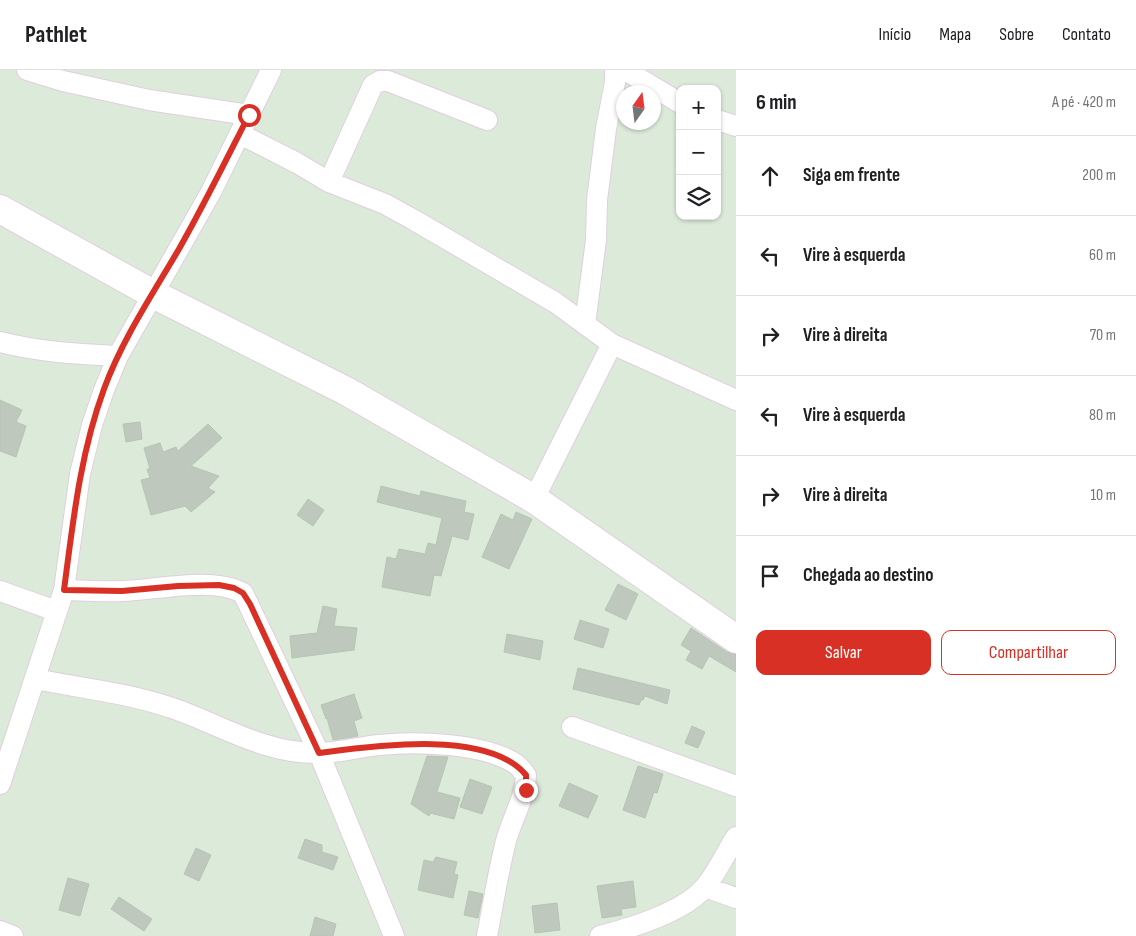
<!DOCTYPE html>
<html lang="pt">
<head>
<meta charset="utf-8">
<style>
  body { margin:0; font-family:"Sofia Sans Condensed",sans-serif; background:#f2f2f2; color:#202124 }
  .controls { position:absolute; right:15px; top:15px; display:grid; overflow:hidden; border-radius:10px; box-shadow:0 1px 4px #0004 }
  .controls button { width:45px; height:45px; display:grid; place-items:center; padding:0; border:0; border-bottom:1px solid #e0e0e0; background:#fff; color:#202124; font:25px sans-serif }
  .compass { position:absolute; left:616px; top:15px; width:45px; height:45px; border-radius:50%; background:#fff; box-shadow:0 1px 4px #0004; rotate:14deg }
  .stop { position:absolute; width:15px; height:15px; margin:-11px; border:4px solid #d93025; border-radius:50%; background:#fff }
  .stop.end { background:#d93025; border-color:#fff; box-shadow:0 1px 5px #0008 }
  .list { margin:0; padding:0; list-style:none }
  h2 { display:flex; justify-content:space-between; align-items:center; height:65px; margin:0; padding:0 20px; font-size:21px }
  h2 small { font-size:16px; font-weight:400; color:#757577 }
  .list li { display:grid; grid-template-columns:32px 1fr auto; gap:15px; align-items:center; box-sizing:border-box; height:80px; padding:0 20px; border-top:1px solid #e0e0e0 }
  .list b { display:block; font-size:19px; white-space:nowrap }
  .list em { font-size:16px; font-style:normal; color:#757577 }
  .actions { display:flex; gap:10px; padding:15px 20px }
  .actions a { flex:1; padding:11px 0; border:1px solid #d93025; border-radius:10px; text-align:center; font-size:18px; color:#d93025 }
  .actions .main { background:#d93025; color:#fff }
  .icon { flex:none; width:28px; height:28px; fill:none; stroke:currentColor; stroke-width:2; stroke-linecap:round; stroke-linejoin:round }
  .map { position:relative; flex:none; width:736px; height:866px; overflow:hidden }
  header { display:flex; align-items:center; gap:30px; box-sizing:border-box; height:70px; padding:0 25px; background:#fff; border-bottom:1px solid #e0e0e0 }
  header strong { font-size:24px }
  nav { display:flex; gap:28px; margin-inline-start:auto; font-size:18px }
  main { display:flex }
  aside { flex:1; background:#fff }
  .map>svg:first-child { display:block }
</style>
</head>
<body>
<header>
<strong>Pathlet</strong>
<nav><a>Início</a><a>Mapa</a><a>Sobre</a><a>Contato</a></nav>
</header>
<main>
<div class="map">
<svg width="736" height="866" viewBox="0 0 736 866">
  <rect width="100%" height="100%" fill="#dceada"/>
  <path fill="#bec8bd" stroke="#b5c5b4" d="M 0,330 L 22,340 L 16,352 L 26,356 L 16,387 L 0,381 Z
    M 140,352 L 142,369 L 126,372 L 123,354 Z
    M 208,354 L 222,368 L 191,396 L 219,406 L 208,418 L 215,422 L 191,442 L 185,436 L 151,445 L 141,410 L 150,408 L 147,399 L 150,399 L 144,378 L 160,373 L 163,382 L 176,377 L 178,381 Z
    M 381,416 L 420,426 L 421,421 L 466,431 L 464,442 L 474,444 L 468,470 L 452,466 L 441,506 L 434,505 L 430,526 L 382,517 L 387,487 L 396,489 L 399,479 L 425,484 L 428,473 L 436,475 L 442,448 L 377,432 Z
    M 308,429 L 324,440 L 313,456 L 297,445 Z
    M 516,442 L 532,449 L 509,499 L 482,487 L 501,444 L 513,450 Z
    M 618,514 L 638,524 L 626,550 L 605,540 Z
    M 323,536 L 337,539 L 334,556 L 357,558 L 354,580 L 292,588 L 290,566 L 317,563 Z
    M 580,550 L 609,559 L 603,578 L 574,569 Z
    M 691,558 L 727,582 L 736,584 L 736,602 L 709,586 L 702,599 L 686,590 L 691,581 L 681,575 Z
    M 507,564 L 543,571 L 540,590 L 504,582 Z
    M 578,598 L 670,620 L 667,634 L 645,626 L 643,630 L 641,630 L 639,635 L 573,619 Z
    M 354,624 L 362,648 L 354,651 L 358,666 L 333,670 L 327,648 L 326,649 L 321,635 Z
    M 692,656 L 705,662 L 698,678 L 685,673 Z
    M 427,686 L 448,687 L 437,722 L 460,728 L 454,749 L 430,743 L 429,746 L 411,734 Z
    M 638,696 L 663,704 L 657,723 L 654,722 L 645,748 L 623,740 Z
    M 470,709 L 492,717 L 482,744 L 460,737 Z
    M 569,713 L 598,726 L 588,748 L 559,736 Z
    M 305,769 L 322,775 L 322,782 L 338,787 L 333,800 L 298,788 Z
    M 196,778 L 211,785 L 199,811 L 184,804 Z
    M 436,787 L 457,792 L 454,804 L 458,805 L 453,828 L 418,820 L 424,790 L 433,792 Z
    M 68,808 L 89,814 L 80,846 L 59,840 Z
    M 633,811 L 636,837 L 621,839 L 622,845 L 602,848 L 597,816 Z
    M 469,821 L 483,824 L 478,848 L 464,845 Z
    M 119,827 L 152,849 L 144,861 L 111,839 Z
    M 557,833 L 560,860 L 535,863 L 532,836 Z
    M 315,847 L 336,854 L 333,866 L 310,866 Z"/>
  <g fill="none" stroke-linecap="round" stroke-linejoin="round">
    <g stroke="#e0cfde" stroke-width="22">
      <path id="street" d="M 27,0 L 63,11 L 149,30 L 249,45
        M 625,0 L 680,33
        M 717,50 L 736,56
        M 240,64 L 297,93 L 329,112 L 385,134 L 414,150 L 556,233 L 612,274 L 736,330
        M 329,112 L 373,15 L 380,11 L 388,11 L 487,50
        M 585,254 L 596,170 L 597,130 L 606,59 L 615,12 L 615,0
        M 0,272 C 38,282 78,284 118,286
        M 534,429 L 612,274
        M 64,520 C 83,520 103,522 122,521 C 157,520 212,506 243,523 L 319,683 L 394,866
        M 0,521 L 56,541
        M 35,609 C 81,618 128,623 172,638 C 222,655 264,684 319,683 C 339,683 359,677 379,675 C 416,671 484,673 516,694 C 520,697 523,702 526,705 C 525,729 512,748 506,771 C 498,802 493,835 487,866
        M 572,657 L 736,716
        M 0,714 L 64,520 L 80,404 L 92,355 L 104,320 L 118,286 L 211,122 L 271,0
        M 705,817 L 736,828
        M 0,861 L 13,866
        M 600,866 C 631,858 684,842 705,817 C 716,804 727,781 736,767"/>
    </g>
    <g stroke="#e0cfde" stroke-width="30">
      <path id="secondary" d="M 0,139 L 153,224 L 346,321 L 534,429 L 736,569"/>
    </g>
    <use href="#street" stroke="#fff" stroke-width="20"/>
    <use href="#secondary" stroke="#fff" stroke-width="28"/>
  </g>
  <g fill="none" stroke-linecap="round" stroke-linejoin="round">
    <path stroke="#d93025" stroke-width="6" d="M 249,45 C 226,90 204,135 179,179 C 152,225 122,270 104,319 C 80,384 73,452 64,520 L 122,521 L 178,516 L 219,515 L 234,518 L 243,523 L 250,534 L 319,683 C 373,676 488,659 526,705 L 526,720"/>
  </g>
</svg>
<div class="controls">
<button>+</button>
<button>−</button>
<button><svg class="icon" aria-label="layers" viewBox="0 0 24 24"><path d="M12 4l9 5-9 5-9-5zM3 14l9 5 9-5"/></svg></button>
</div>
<svg class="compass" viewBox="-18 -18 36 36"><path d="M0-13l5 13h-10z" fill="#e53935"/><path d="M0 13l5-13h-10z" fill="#757577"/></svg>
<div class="stop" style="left:249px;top:45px"></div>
<div class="stop end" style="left:526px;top:720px"></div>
</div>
<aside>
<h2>6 min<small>A pé · 420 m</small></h2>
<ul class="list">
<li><svg class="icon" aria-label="ahead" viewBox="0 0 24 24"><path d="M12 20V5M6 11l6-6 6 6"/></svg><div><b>Siga em frente</b></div><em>200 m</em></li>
<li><svg class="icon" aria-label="left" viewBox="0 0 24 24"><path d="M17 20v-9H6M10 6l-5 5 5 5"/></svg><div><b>Vire à esquerda</b></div><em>60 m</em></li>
<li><svg class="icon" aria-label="right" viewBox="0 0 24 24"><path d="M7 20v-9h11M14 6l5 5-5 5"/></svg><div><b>Vire à direita</b></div><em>70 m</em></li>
<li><svg class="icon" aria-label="left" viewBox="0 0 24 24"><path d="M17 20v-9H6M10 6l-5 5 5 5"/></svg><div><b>Vire à esquerda</b></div><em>80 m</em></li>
<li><svg class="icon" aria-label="right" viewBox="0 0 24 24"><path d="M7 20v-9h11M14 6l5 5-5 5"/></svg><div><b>Vire à direita</b></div><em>10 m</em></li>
<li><svg class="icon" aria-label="arrive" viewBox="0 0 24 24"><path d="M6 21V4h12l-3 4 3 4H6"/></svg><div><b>Chegada ao destino</b></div></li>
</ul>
<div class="actions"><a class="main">Salvar</a><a>Compartilhar</a></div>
</aside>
</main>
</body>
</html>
